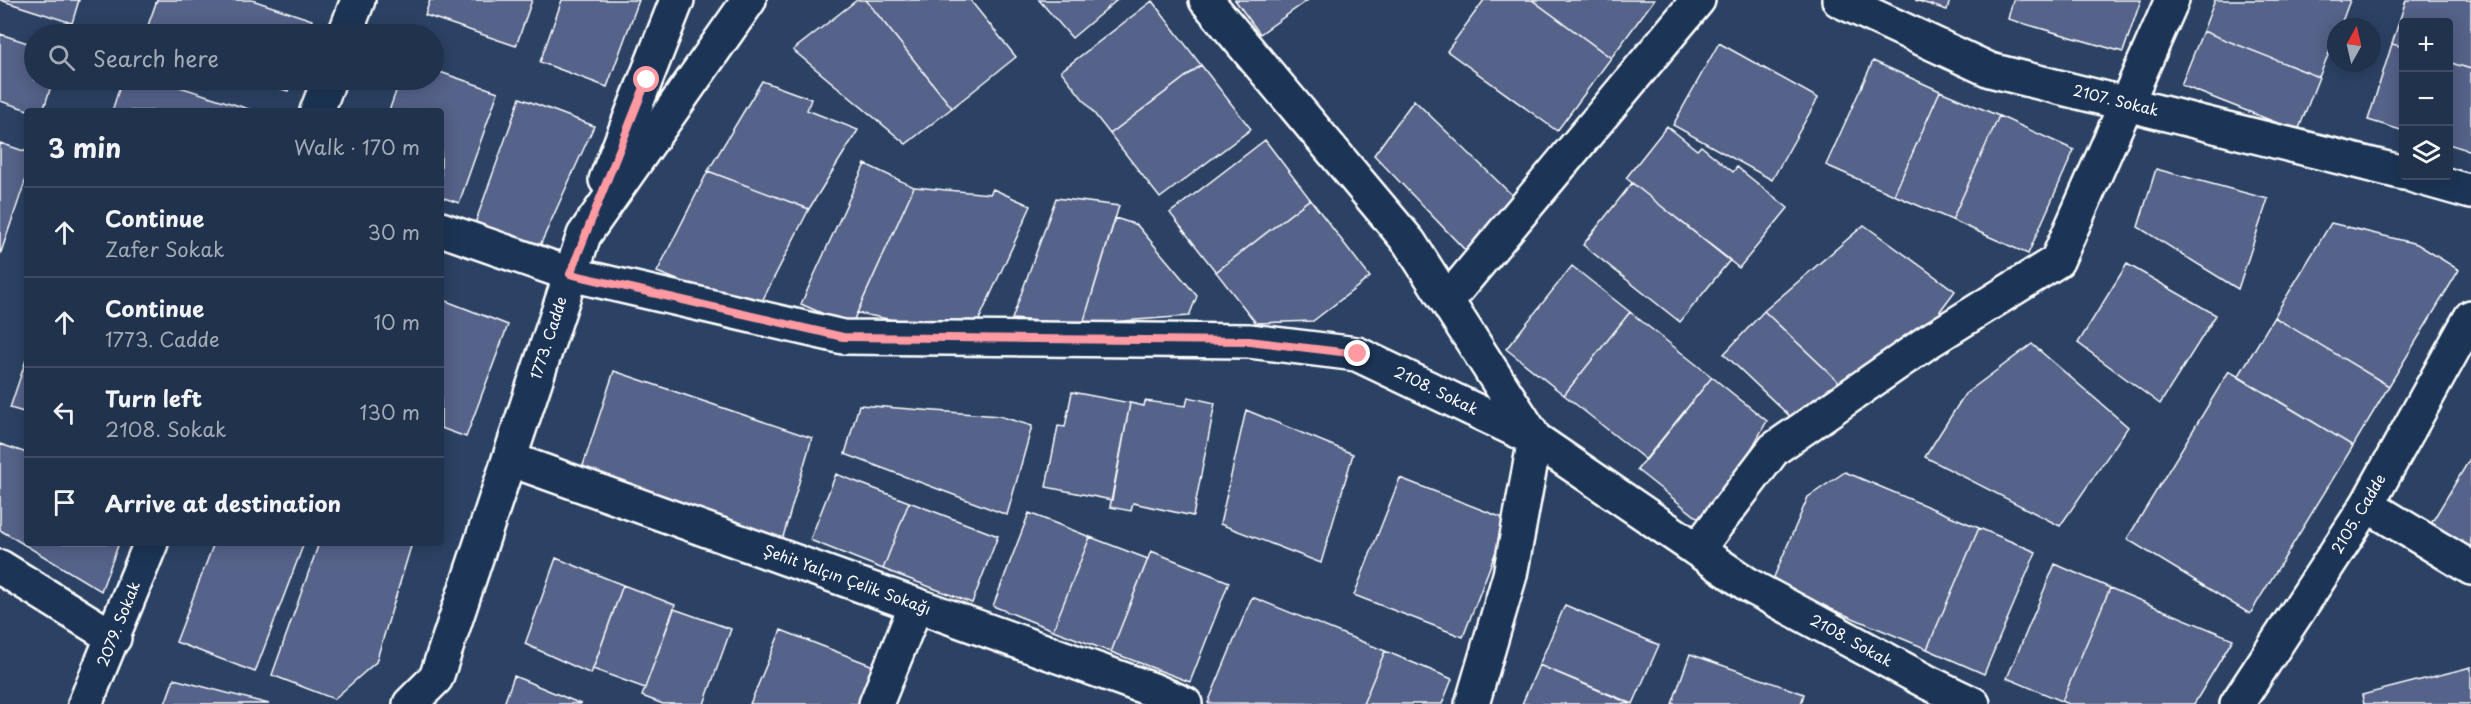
<!DOCTYPE html>
<html lang="en">
<head>
<meta charset="utf-8">
<style>
  body { margin:0; font-family:"Playpen Sans",sans-serif; background:#293a53; color:#f1f3f6 }
  .controls { position:absolute; right:18px; top:18px; display:grid; overflow:hidden; border-radius:6px; box-shadow:0 3px 15px #0003 }
  .controls button { width:54px; height:54px; display:grid; place-items:center; padding:0; border:0; border-bottom:2px solid #3e4d64; background:#21324c; color:#f1f3f6; font:30px sans-serif }
  .compass { position:absolute; left:2327px; top:18px; width:54px; height:54px; border-radius:50%; background:#21324c; box-shadow:0 3px 15px #0003; rotate:8deg }
  .stop { position:absolute; width:18px; height:18px; margin:-14px; border:4px solid #ff9aa2; border-radius:50%; background:#fff }
  .stop.end { background:#ff9aa2; border-color:#fff; box-shadow:0 2px 6px #0008 }
  .list { margin:0; padding:0; list-style:none }
  h2 { display:flex; justify-content:space-between; align-items:center; height:78px; margin:0; padding:0 24px; font-size:26px }
  h2 small { font-size:20px; font-weight:400; color:#a2aab5 }
  .list li { display:grid; grid-template-columns:39px 1fr auto; gap:18px; align-items:center; box-sizing:border-box; height:90px; padding:0 24px; border-top:2px solid #3e4d64 }
  .list b { display:block; font-size:22px; white-space:nowrap }
  .list p { margin:0; font-size:20px; white-space:nowrap; color:#a2aab5 }
  .list em { font-size:20px; font-style:normal; color:#a2aab5 }
  .icon { flex:none; width:33px; height:33px; fill:none; stroke:currentColor; stroke-width:2; stroke-linecap:round; stroke-linejoin:round }
  .map { position:relative; flex:none; width:2471px; height:704px; overflow:hidden }
  .search { position:absolute; background:#21324c; box-shadow:0 3px 15px #0003; left:24px; top:24px; width:420px; height:66px; display:flex; align-items:center; gap:15px; box-sizing:border-box; padding:0 21px; border-radius:33px; color:#a2aab5; font-size:22px }
  .panel { position:absolute; background:#21324c; box-shadow:0 3px 15px #0003; left:24px; top:108px; width:420px; height:438px; border-radius:6px }
  .map>svg:first-child { display:block }
</style>
</head>
<body>
<div class="map">
<svg width="2471" height="704" viewBox="0 0 2471 704">
  <rect width="100%" height="100%" fill="#2c4265"/>
  <filter id="ink" filterUnits="userSpaceOnUse"><feTurbulence type="fractalNoise" baseFrequency=".0167" numOctaves="2"/><feDisplacementMap in="SourceGraphic" scale="12" xChannelSelector="R" yChannelSelector="G"/><feConvolveMatrix kernelMatrix="1 2 1 2 8 2 1 2 1" color-interpolation-filters="sRGB"/></filter>
  <g filter="url(#ink)">
    <path fill="#546289" stroke="#fff" stroke-width="1.5" d="M 0,0 L 79,0 L 72,23 Z
      M 157,0 L 252,0 L 312,20 L 307,34 L 145,34 Z
      M 430,0 L 532,0 L 516,46 L 425,15 Z
      M 562,0 L 639,0 L 607,87 L 540,62 Z
      M 857,0 L 866,0 L 952,108 L 906,144 L 793,50 Z
      M 866,0 L 970,0 L 1016,57 L 952,108 Z
      M 1039,0 L 1117,0 L 1072,38 Z
      M 1235,0 L 1308,0 L 1260,34 Z
      M 1484,0 L 1532,0 L 1611,58 L 1557,131 L 1447,51 Z
      M 1532,0 L 1654,0 L 1611,58 Z
      M 1915,0 L 1950,0 L 1947,10 Z
      M 2013,0 L 2141,0 L 2123,52 L 2008,19 Z
      M 2215,0 L 2350,0 L 2340,27 L 2336,27 L 2336,36 L 2319,77 L 2203,31 Z
      M 2406,0 L 2471,0 L 2471,69 L 2448,62 L 2448,22 L 2404,22 L 2404,47 L 2392,44 Z
      M 1152,1 L 1201,65 L 1110,134 L 1061,71 Z
      M 2203,31 L 2319,77 L 2298,131 L 2181,85 Z
      M 0,34 L 34,45 L 34,80 L 53,80 L 43,111 L 31,111 L 0,101 Z
      M 1719,43 L 1818,98 L 1772,180 L 1673,125 Z
      M 2392,44 L 2404,47 L 2404,131 L 2368,120 Z
      M 1873,61 L 1940,91 L 1894,195 L 1826,165 Z
      M 2448,62 L 2471,69 L 2471,151 L 2448,144 Z
      M 1201,65 L 1251,129 L 1160,198 L 1110,134 Z
      M 434,70 L 498,92 L 459,203 L 441,197 L 441,111 L 389,111 L 400,80 L 434,80 Z
      M 122,80 L 158,80 L 255,111 L 112,111 Z
      M 253,80 L 292,80 L 288,91 Z
      M 762,81 L 811,99 L 807,110 L 858,130 L 809,209 L 708,171 Z
      M 1940,91 L 1999,116 L 1952,220 L 1894,195 Z
      M 520,98 L 594,126 L 537,252 L 473,229 Z
      M 1414,100 L 1512,195 L 1466,251 L 1374,155 Z
      M 1999,116 L 2074,150 L 2028,254 L 1952,220 Z
      M 1667,126 L 1697,150 L 1701,146 L 1733,172 L 1737,167 L 1788,208 L 1739,268 L 1626,178 Z
      M 1265,140 L 1310,199 L 1216,272 L 1170,213 Z
      M 0,143 L 27,152 L 27,176 L 0,255 Z
      M 865,164 L 914,187 L 851,326 L 801,304 Z
      M 2156,169 L 2268,199 L 2238,289 L 2138,227 Z
      M 708,171 L 809,209 L 757,311 L 657,272 Z
      M 1632,183 L 1730,260 L 1680,322 L 1583,245 Z
      M 914,187 L 990,194 L 993,189 L 1031,206 L 972,335 L 857,313 Z
      M 1056,198 L 1119,206 L 1083,324 L 1012,319 Z
      M 1310,199 L 1370,277 L 1313,321 L 1256,323 L 1216,272 Z
      M 1115,218 L 1137,225 L 1197,296 L 1189,316 L 1083,324 Z
      M 2331,223 L 2417,244 L 2459,270 L 2389,386 L 2274,317 Z
      M 1864,225 L 1955,291 L 1940,311 L 1949,319 L 1839,382 L 1764,311 Z
      M 2127,264 L 2216,315 L 2160,404 L 2078,343 Z
      M 1572,266 L 1630,312 L 1564,395 L 1506,349 Z
      M 441,299 L 508,325 L 466,437 L 441,428 Z
      M 1764,311 L 1839,382 L 1799,425 L 1724,354 Z
      M 1630,312 L 1712,377 L 1646,460 L 1564,395 Z
      M 2274,317 L 2389,386 L 2353,446 L 2238,377 Z
      M 2032,344 L 2128,427 L 2060,526 L 1925,457 L 1965,394 Z
      M 27,357 L 27,413 L 10,408 Z
      M 614,371 L 812,438 L 778,554 L 578,481 Z
      M 2229,371 L 2353,446 L 2250,614 L 2127,539 Z
      M 1712,377 L 1767,421 L 1708,526 L 1637,470 Z
      M 1072,392 L 1130,403 L 1112,500 L 1046,487 L 1058,426 L 1065,427 Z
      M 1188,397 L 1215,403 L 1193,516 L 1133,503 L 1131,511 L 1110,507 L 1130,403 L 1144,406 L 1145,401 L 1186,406 Z
      M 859,405 L 999,416 L 1032,426 L 1007,515 L 845,454 Z
      M 1246,410 L 1353,454 L 1321,563 L 1220,524 Z
      M 0,444 L 27,453 L 27,543 L 119,543 L 101,591 L 0,530 Z
      M 2471,457 L 2471,552 L 2429,527 Z
      M 1845,472 L 1979,528 L 1927,649 L 1771,584 L 1808,497 Z
      M 836,474 L 909,502 L 883,569 L 810,540 Z
      M 1400,478 L 1508,520 L 1463,637 L 1354,595 Z
      M 909,502 L 998,536 L 972,603 L 883,569 Z
      M 1029,513 L 1090,537 L 1053,630 L 993,606 Z
      M 1979,528 L 2036,552 L 1984,674 L 1927,649 Z
      M 1090,537 L 1148,559 L 1111,652 L 1053,630 Z
      M 214,543 L 304,543 L 255,672 L 176,642 Z
      M 319,543 L 412,543 L 376,662 L 334,699 L 272,675 Z
      M 1151,551 L 1229,582 L 1190,682 L 1111,652 Z
      M 556,558 L 623,585 L 591,674 L 525,644 Z
      M 2055,564 L 2110,588 L 2062,701 L 2007,678 Z
      M 623,585 L 675,605 L 645,688 L 593,669 Z
      M 2110,588 L 2233,639 L 2194,704 L 2069,704 L 2062,701 Z
      M 1252,597 L 1385,651 L 1363,704 L 1208,703 Z
      M 1565,605 L 1659,645 L 1633,704 L 1539,665 Z
      M 674,609 L 731,629 L 704,704 L 663,704 L 642,696 Z
      M 781,630 L 886,671 L 868,704 L 750,704 Z
      M 1385,651 L 1452,679 L 1442,704 L 1363,704 Z
      M 1690,654 L 1804,694 L 1801,704 L 1672,704 Z
      M 1539,665 L 1631,704 L 1522,704 Z
      M 2471,667 L 2471,704 L 2364,704 L 2362,695 Z
      M 514,676 L 581,704 L 504,704 Z
      M 174,679 L 269,704 L 165,704 Z"/>
    <g fill="none" stroke-linecap="round" stroke-linejoin="round">
      <g stroke="#fff" stroke-width="38">
        <path id="street" d="M 1206,0 L 1409,242 L 1535,439 L 1510,575 L 1472,704
          M 1839,0 L 1990,70 L 2404,173
          M 345,34 L 358,0
          M 317,111 L 329,80
          M 2414,176 L 2471,192
          M 606,180 L 677,0
          M 441,229 L 570,274 L 843,337 L 1249,341 L 1357,354 L 1535,439 L 1750,586 L 1929,683 L 1973,704
          M 1447,301 L 1698,0
          M 509,459 L 1153,690 L 1185,704
          M 2367,505 L 2471,568
          M 1697,550 L 1774,449 L 1926,343 L 2057,261 L 2172,0
          M 0,567 L 114,638
          M 85,704 L 151,543
          M 410,704 L 436,678 L 584,235 L 749,0
          M 876,704 L 916,605"/>
      </g>
      <g stroke="#fff" stroke-width="38">
        <path id="secondary" d="M 2237,704 L 2367,505 L 2471,317"/>
      </g>
      <use href="#street" stroke="#1d3557" stroke-width="33"/>
      <use href="#secondary" stroke="#1d3557" stroke-width="33"/>
    </g>
  </g>
  <g fill="none" stroke-linecap="round" stroke-linejoin="round" filter="url(#ink)">
    <path stroke="#ff9aa2" stroke-width="8" d="M 647,80 L 570,274 L 843,337 L 1249,341 L 1358,354"/>
  </g>
  <g text-anchor="middle" stroke-width="4.5" stroke-linejoin="round" paint-order="stroke">
    <g font-size="15" fill="#fff" stroke="#1d3557">
      <text transform="translate(2116 101) rotate(14)" y="5">2107. Sokak</text>
      <text transform="translate(549 338) rotate(-72)" y="5">1773. Cadde</text>
      <text transform="translate(1436 391) rotate(26)" y="5">2108. Sokak</text>
      <text transform="translate(2359 514) rotate(-59)" y="5">2105. Cadde</text>
      <text transform="translate(847 580) rotate(20)" y="5">Şehit Yalçın Çelik Sokağı</text>
      <text transform="translate(119 624) rotate(-68)" y="5">2079. Sokak</text>
      <text transform="translate(1851 641) rotate(29)" y="5">2108. Sokak</text>
    </g>
  </g>
</svg>
<div class="controls">
<button>+</button>
<button>−</button>
<button><svg class="icon" aria-label="layers" viewBox="0 0 24 24"><path d="M12 4l9 5-9 5-9-5zM3 14l9 5 9-5"/></svg></button>
</div>
<svg class="compass" viewBox="-18 -18 36 36"><path d="M0-13l5 13h-10z" fill="#e53935"/><path d="M0 13l5-13h-10z" fill="#a2aab5"/></svg>
<div class="stop" style="left:647px;top:80px"></div>
<div class="stop end" style="left:1358px;top:354px"></div>
<div class="search"><svg class="icon" aria-label="search" viewBox="0 0 24 24"><circle cx="10" cy="10" r="6"/><path d="M15 15l6 6"/></svg>Search here</div>
<section class="panel">
<h2>3 min<small>Walk · 170 m</small></h2>
<ul class="list">
<li><svg class="icon" aria-label="ahead" viewBox="0 0 24 24"><path d="M12 20V5M6 11l6-6 6 6"/></svg><div><b>Continue</b><p>Zafer Sokak</p></div><em>30 m</em></li>
<li><svg class="icon" aria-label="ahead" viewBox="0 0 24 24"><path d="M12 20V5M6 11l6-6 6 6"/></svg><div><b>Continue</b><p>1773. Cadde</p></div><em>10 m</em></li>
<li><svg class="icon" aria-label="left" viewBox="0 0 24 24"><path d="M17 20v-9H6M10 6l-5 5 5 5"/></svg><div><b>Turn left</b><p>2108. Sokak</p></div><em>130 m</em></li>
<li><svg class="icon" aria-label="arrive" viewBox="0 0 24 24"><path d="M6 21V4h12l-3 4 3 4H6"/></svg><div><b>Arrive at destination</b></div></li>
</ul>
</section>
</div>
</body>
</html>
